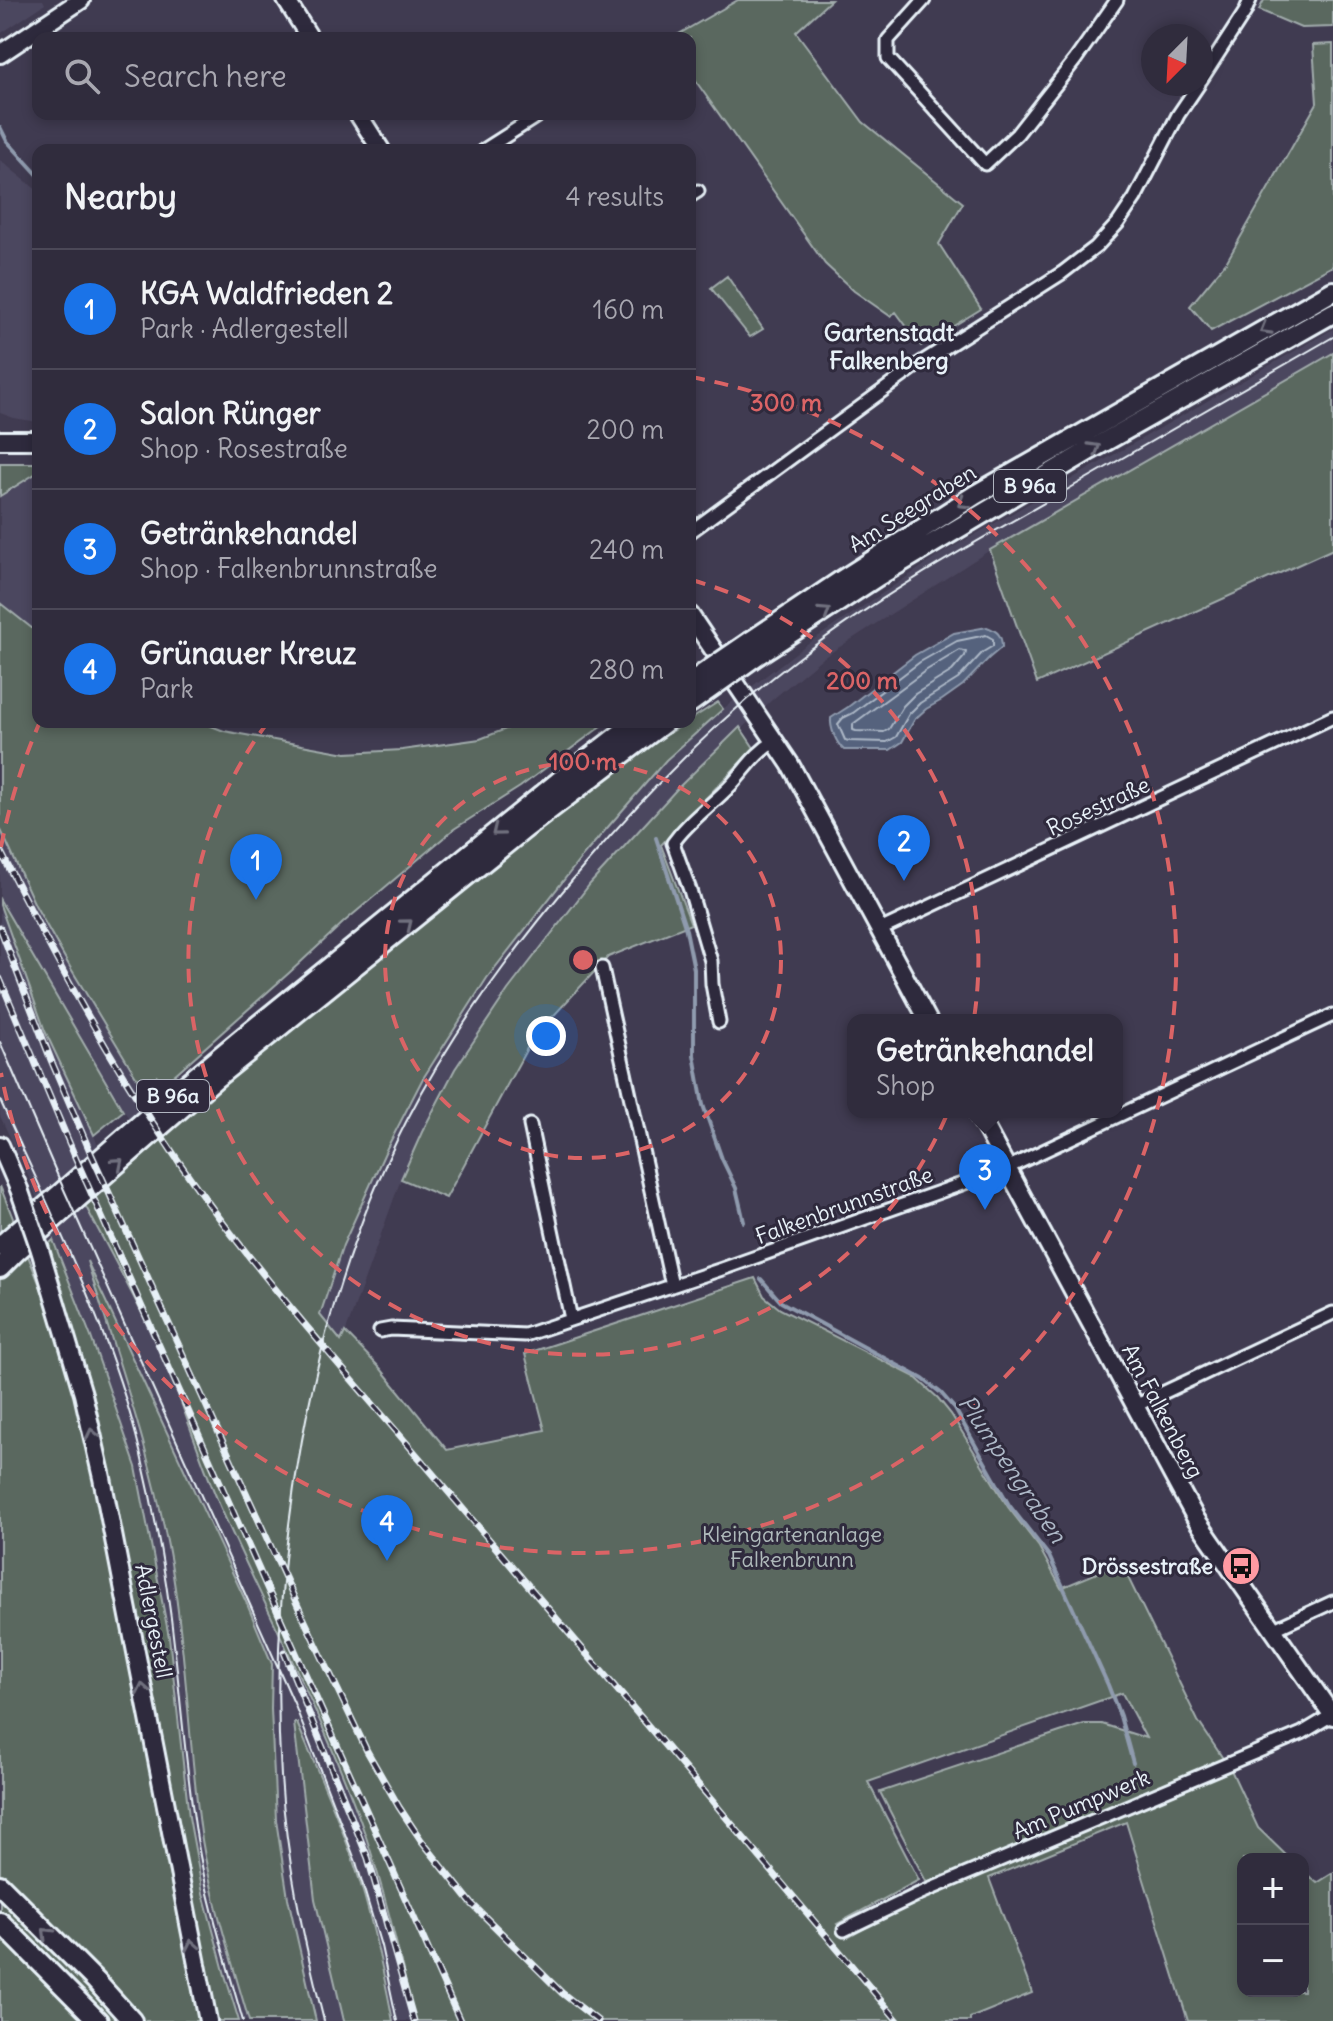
<!DOCTYPE html>
<html lang="en">
<head>
<meta charset="utf-8">
<style>
  body { margin:0; font-family:Delius,sans-serif; background:#3c3848; color:#f1f3f6 }
  .controls { position:absolute; right:24px; bottom:24px; display:grid; overflow:hidden; border-radius:16px; box-shadow:0 4px 12px #0003 }
  .controls button { width:72px; height:72px; display:grid; place-items:center; padding:0; border:0; border-bottom:2px solid #4b4857; background:#302c3d; color:#f1f3f6; font:40px sans-serif }
  .compass { position:absolute; left:1141px; top:24px; width:72px; height:72px; border-radius:50%; background:#302c3d; box-shadow:0 4px 12px #0003; rotate:204deg }
  .you { position:absolute; left:546px; top:1036px; width:28px; height:28px; margin:-20px; border:6px solid #fff; border-radius:50%; background:#1a73e8; box-shadow:0 0 0 12px #1a73e833 }
  .badge { display:grid; place-items:center; width:52px; height:52px; border-radius:50%; background:#1a73e8; color:#fff; font-size:26px; font-weight:700 }
  .pin { position:absolute; translate:-50% -66px; filter:drop-shadow(0 2px 4px #0008) }
  .pin::after { content:''; position:absolute; top:42px; width:28px; height:24px; background:inherit; clip-path:polygon(0 0,100% 0,50% 100%) }
  .popup { position:absolute; left:847px; top:1014px; width:276px; height:104px; box-sizing:border-box; display:grid; place-content:center; border-radius:16px; background:#302c3d; filter:drop-shadow(0 2px 6px #0005); font-size:26px; white-space:nowrap; color:#a8a7b0 }
  .popup b { font-size:30px; color:#f1f3f6 }
  .popup::after { content:''; position:absolute; left:50%; top:100%; margin-left:-16px; border:16px solid transparent; border-top-color:#302c3d }
  .list { margin:0; padding:0; list-style:none }
  h2 { display:flex; justify-content:space-between; align-items:center; height:104px; margin:0; padding:0 32px; font-size:34px }
  h2 small { font-size:26px; font-weight:400; color:#a8a7b0 }
  .list li { display:grid; grid-template-columns:52px 1fr auto; gap:24px; align-items:center; box-sizing:border-box; height:120px; padding:0 32px; border-top:2px solid #4b4857 }
  .list b { display:block; font-size:30px; white-space:nowrap }
  .list p { margin:0; font-size:26px; white-space:nowrap; color:#a8a7b0 }
  .list em { font-size:26px; font-style:normal; color:#a8a7b0 }
  .icon { flex:none; width:44px; height:44px; fill:none; stroke:currentColor; stroke-width:2; stroke-linecap:round; stroke-linejoin:round }
  .map { position:relative; flex:none; width:1333px; height:2021px; overflow:hidden }
  .search { position:absolute; background:#302c3d; box-shadow:0 4px 12px #0003; left:32px; top:32px; width:664px; height:88px; display:flex; align-items:center; gap:20px; box-sizing:border-box; padding:0 28px; border-radius:16px; color:#a8a7b0; font-size:30px }
  .panel { position:absolute; background:#302c3d; box-shadow:0 4px 12px #0003; left:32px; top:144px; width:664px; height:584px; border-radius:16px }
  .map>svg:first-child { display:block }
</style>
</head>
<body>
<div class="map">
<svg width="1333" height="2021" viewBox="0 0 1333 2021">
  <rect width="100%" height="100%" fill="#403b51"/>
  <filter id="ink" filterUnits="userSpaceOnUse"><feTurbulence type="fractalNoise" baseFrequency=".0125" numOctaves="2"/><feDisplacementMap in="SourceGraphic" scale="16" xChannelSelector="R" yChannelSelector="G"/><feConvolveMatrix kernelMatrix="1 2 1 2 8 2 1 2 1" color-interpolation-filters="sRGB"/></filter>
  <g filter="url(#ink)">
    <path fill="#4c475f" d="M 0,0 L 43,0 L 45,4 L 0,34 Z
      M 0,160 L 38,191 L 38,422 L 14,418 L 0,413 Z
      M 1333,329 L 1333,353 L 990,550 L 821,659 L 773,699 L 676,790 L 422,1132 L 401,1179 L 338,1353 L 401,1873 L 423,2021 L 393,2021 L 383,1971 L 355,1867 L 328,1796 L 297,1724 L 315,1899 L 344,2021 L 316,2021 L 288,1898 L 276,1820 L 271,1709 L 272,1664 L 247,1604 L 90,1268 L 155,1484 L 173,1575 L 192,1766 L 203,1844 L 224,1938 L 249,2021 L 239,2021 L 225,1975 L 203,1893 L 189,1817 L 169,1637 L 136,1467 L 91,1337 L 29,1178 L 0,1116 L 0,905 L 45,1031 L 94,1135 L 111,1183 L 152,1151 L 124,1111 L 0,900 L 0,828 L 35,905 L 70,967 L 166,1128 L 215,1199 L 317,1323 L 343,1245 L 387,1148 L 422,1080 L 487,978 L 582,857 L 666,760 L 723,709 L 807,644 L 941,554 Z
      M 38,462 L 38,633 L 0,603 L 0,463 Z"/>
    <path fill="#5a685f" stroke="#a1acac" stroke-width="2" fill-rule="evenodd" d="M 738,0 L 831,0 L 796,32 L 863,122 L 963,203 L 939,244 L 981,309 L 921,346 L 896,312 L 890,316 L 854,291 L 825,264 L 690,73 L 690,38 L 672,38 Z
      M 1264,0 L 1333,0 L 1333,27 L 1301,28 L 1259,10 Z
      M 1333,44 L 1333,266 L 1211,331 L 1190,306 L 1227,261 L 1317,103 L 1313,45 Z
      M 727,276 L 763,329 L 750,337 L 711,288 Z
      M 1333,353 L 1333,549 L 1037,683 L 990,550 Z
      M 0,463 L 34,463 L 38,472 L 0,496 Z
      M 0,603 L 38,633 L 38,722 L 201,722 L 224,731 L 346,753 L 402,750 L 480,739 L 524,722 L 607,722 L 520,787 L 454,829 L 344,922 L 289,973 L 164,1084 L 157,1076 L 143,1088 L 70,967 L 35,905 L 0,828 Z
      M 718,702 L 723,709 L 666,760 L 582,857 L 487,978 L 422,1080 L 387,1148 L 343,1245 L 320,1315 L 341,1341 L 345,1332 L 381,1369 L 447,1450 L 545,1430 L 525,1354 L 755,1278 L 764,1296 L 780,1309 L 915,1377 L 938,1398 L 951,1414 L 1008,1507 L 1039,1547 L 1061,1588 L 1121,1563 L 1198,1721 L 1232,1772 L 1258,1828 L 1290,1859 L 1243,1859 L 1243,1991 L 1303,1991 L 1303,1871 L 1317,1883 L 1333,1873 L 1333,2021 L 1188,2021 L 1126,1822 L 989,1878 L 1032,1993 L 970,2018 L 970,2021 L 415,2021 C 400,1958 386,1895 365,1834 C 327,1724 271,1620 223,1513 C 202,1465 187,1415 167,1366 C 143,1311 113,1258 85,1205 L 169,1133 L 166,1128 L 613,770 L 687,722 L 690,722 L 690,720 ZM 1122,1693 L 1146,1738 L 1102,1724 L 1084,1724 L 880,1792 L 931,1891 L 849,1937 L 837,1924 L 919,1880 L 868,1782 Z
      M 740,727 L 754,748 L 661,845 L 691,924 L 608,957 L 532,1039 L 446,1198 L 401,1179 L 422,1132 L 455,1069 L 508,990 L 590,884 L 676,790 Z
      M 0,900 L 123,1111 L 94,1135 L 45,1031 L 0,905 Z
      M 0,1186 L 43,1293 L 63,1350 L 95,1484 L 167,1863 L 200,2021 L 0,2021 Z
      M 53,1240 L 91,1337 L 136,1467 L 169,1637 L 189,1817 L 203,1893 L 225,1975 L 239,2021 L 216,2021 L 208,1989 L 112,1484 L 95,1412 L 48,1245 Z
      M 87,1261 L 247,1604 L 272,1664 L 271,1709 L 276,1820 L 288,1898 L 316,2021 L 249,2021 C 232,1962 212,1901 202,1840 C 189,1752 187,1663 173,1575 C 156,1468 119,1364 87,1261 Z
      M 294,1723 L 297,1723 C 317,1770 339,1817 355,1866 C 372,1916 383,1969 393,2021 L 344,2021 L 315,1899 Z"/>
    <path fill="#54627d" stroke="#8f9bae" stroke-width="2" d="M 987,627 C 998,631 1002,636 1002,647 L 989,658 L 963,685 L 942,700 L 926,709 L 915,719 L 902,742 L 890,750 L 844,750 C 836,743 830,728 831,718 L 848,707 L 915,655 L 954,633 Z"/>
    <g fill="none" stroke-linecap="round" stroke-linejoin="round">
      <path stroke="#adb8c7" stroke-width="2" d="M 986,635 L 993,639 L 993,646 L 983,652 L 958,679 L 920,703 L 909,714 L 896,737 L 887,742 L 849,741 L 845,740 L 838,724 L 843,718 L 853,713 L 920,662 L 957,641 Z
        M 960,650 L 966,652 L 965,656 L 952,671 L 915,694 L 903,706 L 889,729 L 884,732 L 856,731 L 853,730 L 853,724 L 925,671 Z"/>
      <path stroke="#8f9bae" stroke-width="4" d="M 0,127 L 7,141 L 38,175
        M 656,838 L 686,930 L 694,969 L 694,1055 L 703,1105 L 722,1159 L 736,1188 L 744,1222
        M 761,1279 L 781,1302 L 923,1379 L 941,1393 L 955,1409 L 1009,1505 L 1049,1556 L 1108,1685 L 1120,1716 L 1133,1763"/>
      <g stroke="#e8f1f8" stroke-width="17">
        <path id="street" d="M 924,0 L 888,40 L 888,58 L 985,164 L 1017,134 L 1075,60 L 1117,0
          M 1201,80 L 1245,12 L 1250,0
          M 484,150 L 540,114
          M 690,196 L 698,191
          M 690,532 L 919,364 L 1062,273 L 1096,247 L 1118,223 L 1135,198 L 1178,115 L 1199,84
          M 880,930 L 1333,717
          M 602,968 L 672,1286
          M 719,1022 L 712,984 L 711,961 L 690,890 L 673,843 C 689,820 712,805 731,785 C 747,768 754,754 775,741
          M 530,1125 L 571,1319
          M 380,1331 L 391,1329 L 525,1335 L 722,1269 L 1007,1168 L 1333,1015
          M 1135,1406 L 1333,1313
          M 1272,1630 L 1333,1602
          M 844,1930 L 919,1894 L 1302,1733 L 1332,1715"/>
      </g>
      <g stroke="#e8f1f8" stroke-width="22">
        <path id="secondary" d="M 286,0 L 310,38
          M 0,54 L 81,0
          M 358,114 L 381,150
          M 0,440 L 38,440
          M 690,615 L 790,764 L 928,1020
          M 977,1112 L 1196,1519 L 1333,1716
          M 0,1145 L 19,1189
          M 40,1250 L 83,1394 L 102,1478 L 208,2021"/>
      </g>
      <g stroke="#e8f1f8" stroke-width="24">
        <path id="primary" d="M 751,641 L 842,580 L 975,495 L 1333,291
          M 759,654 L 878,576 L 1090,450 L 1333,313
          M 690,703 L 704,693
          M 0,1246 L 176,1093 L 241,1039 L 558,782 L 636,722
          M 0,1268 L 17,1251 L 216,1078 L 527,827 L 665,722
          M 0,1885 L 96,1981 L 132,2021
          M 0,1922 L 98,2021"/>
      </g>
      <use href="#street" stroke="#2f2a3d" stroke-width="11"/>
      <use href="#secondary" stroke="#2f2a3d" stroke-width="16"/>
      <use href="#primary" stroke="#2f2a3d" stroke-width="18"/>
      <path stroke="#e8f1f8" stroke-width="2" d="M 0,1042 L 57,1174 L 294,1703 L 356,1862 L 381,1946 L 397,2021
        M 0,1100 C 52,1214 112,1333 141,1455 C 156,1519 168,1586 175,1652 C 182,1714 187,1777 197,1839 C 207,1900 226,1961 243,2021
        M 324,2021 C 304,1941 286,1859 281,1776 C 267,1564 309,1312 406,1122 C 453,1030 517,944 585,865 C 648,791 717,720 794,661 C 874,599 963,549 1051,499 C 1145,445 1239,391 1333,337"/>
      <g stroke="#e8f1f8" stroke-width="7">
        <path id="rail" d="M 0,850 C 52,954 107,1056 173,1153 C 252,1270 349,1375 440,1482 C 593,1662 747,1840 898,2021
          M 0,928 L 51,1060 L 89,1149 L 303,1617 L 367,1751 L 399,1807 L 421,1840 L 472,1904 L 562,1993 L 598,2021
          M 0,979 L 76,1159 L 460,2021
          M 284,1652 L 368,1858 L 414,2021"/>
      </g>
      <use href="#rail" stroke="#2f2a3d" stroke-width="4" stroke-dasharray="12" stroke-linecap="butt"/>
      <g stroke="#e8f1f8" stroke-width="22" stroke-linecap="butt">
        <path id="secondary-bridge" d="M 19,1189 L 40,1250"/>
      </g>
      <g stroke="#e8f1f8" stroke-width="24" stroke-linecap="butt">
        <path id="primary-bridge" d="M 694,680 L 751,641
          M 704,693 L 759,654"/>
      </g>
      <use href="#secondary-bridge" stroke="#2f2a3d" stroke-width="16"/>
      <use href="#primary-bridge" stroke="#2f2a3d" stroke-width="18"/>
    </g>
    <defs><path id="oneway-chevron" d="M-2-3.5L2.5 0L-2 3.5" fill="none" stroke-width="1.6" stroke-linecap="round" stroke-linejoin="round" transform="scale(2)"/></defs>
    <g stroke="#70707e">
      <use href="#oneway-chevron" transform="translate(1265 329) rotate(150)"/>
      <use href="#oneway-chevron" transform="translate(1095 448) rotate(-30)"/>
      <use href="#oneway-chevron" transform="translate(963 503) rotate(148)"/>
      <use href="#oneway-chevron" transform="translate(825 612) rotate(-33)"/>
      <use href="#oneway-chevron" transform="translate(497 831) rotate(141)"/>
      <use href="#oneway-chevron" transform="translate(407 924) rotate(-39)"/>
      <use href="#oneway-chevron" transform="translate(118 1163) rotate(-41)"/>
      <use href="#oneway-chevron" transform="translate(92 1434) rotate(-103)"/>
      <use href="#oneway-chevron" transform="translate(143 1689) rotate(-101)"/>
      <use href="#oneway-chevron" transform="translate(47 1933) rotate(-135)"/>
      <use href="#oneway-chevron" transform="translate(192 1945) rotate(-101)"/>
    </g>
  </g>
  <g fill="none" stroke="#db6466" stroke-width="4" stroke-dasharray="14 10">
    <circle cx="583" cy="960" r="198"/>
    <path d="M692 580A395 395 0 1 1 268 722"/>
    <path d="M1 847A593 593 0 0 1 39 724M691 377A593 593 0 1 1 1 1073"/>
  </g>
  <defs>
    <g id="bus-disc" transform="scale(2)"><circle r="9.5" fill="#ff9aa2" stroke="#2f2a3d"/><path d="M-5-6H5V4H4V6H2V4H-2V6H-4V4H-5ZM-3.5-4V0h7V-4ZM-3.5 1.2v1.5H-2V1.2ZM2 1.2v1.5H3.5V1.2Z" fill="#111"/></g>
  </defs>
  <g fill-rule="evenodd">
    <use href="#bus-disc" x="1241" y="1566"/>
  </g>
  <g text-anchor="middle" stroke-width="6" stroke-linejoin="round" paint-order="stroke">
    <g fill="#2f2a3d" stroke="#b0b5c0" stroke-width="2">
      <rect x="994" y="470" width="72" height="32" rx="6"/>
      <rect x="137" y="1080" width="72" height="32" rx="6"/>
    </g>
    <g font-size="20" font-weight="bold" fill="#e8f1f8">
      <text x="1030" y="493">B 96a</text>
      <text x="173" y="1103">B 96a</text>
    </g>
    <g font-size="22" fill="#e8f1f8" stroke="#2f2a3d">
      <text transform="translate(912 508) rotate(-32)" y="8">Am Seegraben</text>
      <text transform="translate(1098 806) rotate(-25)" y="8">Rosestraße</text>
      <text transform="translate(844 1205) rotate(-20)" y="8">Falkenbrunnstraße</text>
      <text transform="translate(1163 1411) rotate(62)" y="8">Am Falkenberg</text>
      <text transform="translate(154 1621) rotate(79)" y="8">Adlergestell</text>
      <text transform="translate(1081 1804) rotate(-23)" y="8">Am Pumpwerk</text>
    </g>
    <g font-size="22" fill="#afbabb" stroke="#2f2a3d">
      <text x="792" y="1542">Kleingartenanlage<tspan x="792" dy="25">Falkenbrunn</tspan></text>
    </g>
    <g font-size="22" font-weight="bold" fill="#e8f1f8" stroke="#2f2a3d" text-anchor="end">
      <text x="1213" y="1574">Drössestraße</text>
    </g>
    <g font-size="24" font-weight="bold" fill="#e8f1f8" stroke="#2f2a3d">
      <text x="889" y="341">Gartenstadt<tspan x="889" dy="28">Falkenberg</tspan></text>
    </g>
    <g font-size="24" font-style="italic" fill="#adb8c7" stroke="#2f2a3d">
      <text transform="translate(1012 1469) rotate(56)" y="8">Plumpengraben</text>
    </g>
  </g>
  <circle cx="583" cy="960" r="12" fill="#db6466" stroke="#2f2a3d" stroke-width="4"/>
  <g font-size="24" text-anchor="middle" font-weight="bold" fill="#db6466" stroke="#2f2a3d" stroke-width="6" stroke-linejoin="round" paint-order="stroke">
    <text x="786" y="411">300 m</text>
    <text x="862" y="689">200 m</text>
    <text x="583" y="770">100 m</text>
  </g>
</svg>
<div class="controls">
<button>+</button>
<button>−</button>
</div>
<svg class="compass" viewBox="-18 -18 36 36"><path d="M0-13l5 13h-10z" fill="#e53935"/><path d="M0 13l5-13h-10z" fill="#a8a7b0"/></svg>
<div class="you"></div>
<div class="pin badge" style="left:256px;top:900px">1</div>
<div class="pin badge" style="left:904px;top:881px">2</div>
<div class="pin badge" style="left:985px;top:1210px">3</div>
<div class="popup"><b>Getränkehandel</b>Shop</div>
<div class="pin badge" style="left:387px;top:1561px">4</div>
<div class="search"><svg class="icon" aria-label="search" viewBox="0 0 24 24"><circle cx="10" cy="10" r="6"/><path d="M15 15l6 6"/></svg>Search here</div>
<section class="panel">
<h2>Nearby<small>4 results</small></h2>
<ul class="list">
<li><span class="badge">1</span><div><b>KGA Waldfrieden 2</b><p>Park · Adlergestell</p></div><em>160 m</em></li>
<li><span class="badge">2</span><div><b>Salon Rünger</b><p>Shop · Rosestraße</p></div><em>200 m</em></li>
<li><span class="badge">3</span><div><b>Getränkehandel</b><p>Shop · Falkenbrunnstraße</p></div><em>240 m</em></li>
<li><span class="badge">4</span><div><b>Grünauer Kreuz</b><p>Park</p></div><em>280 m</em></li>
</ul>
</section>
</div>
</body>
</html>
